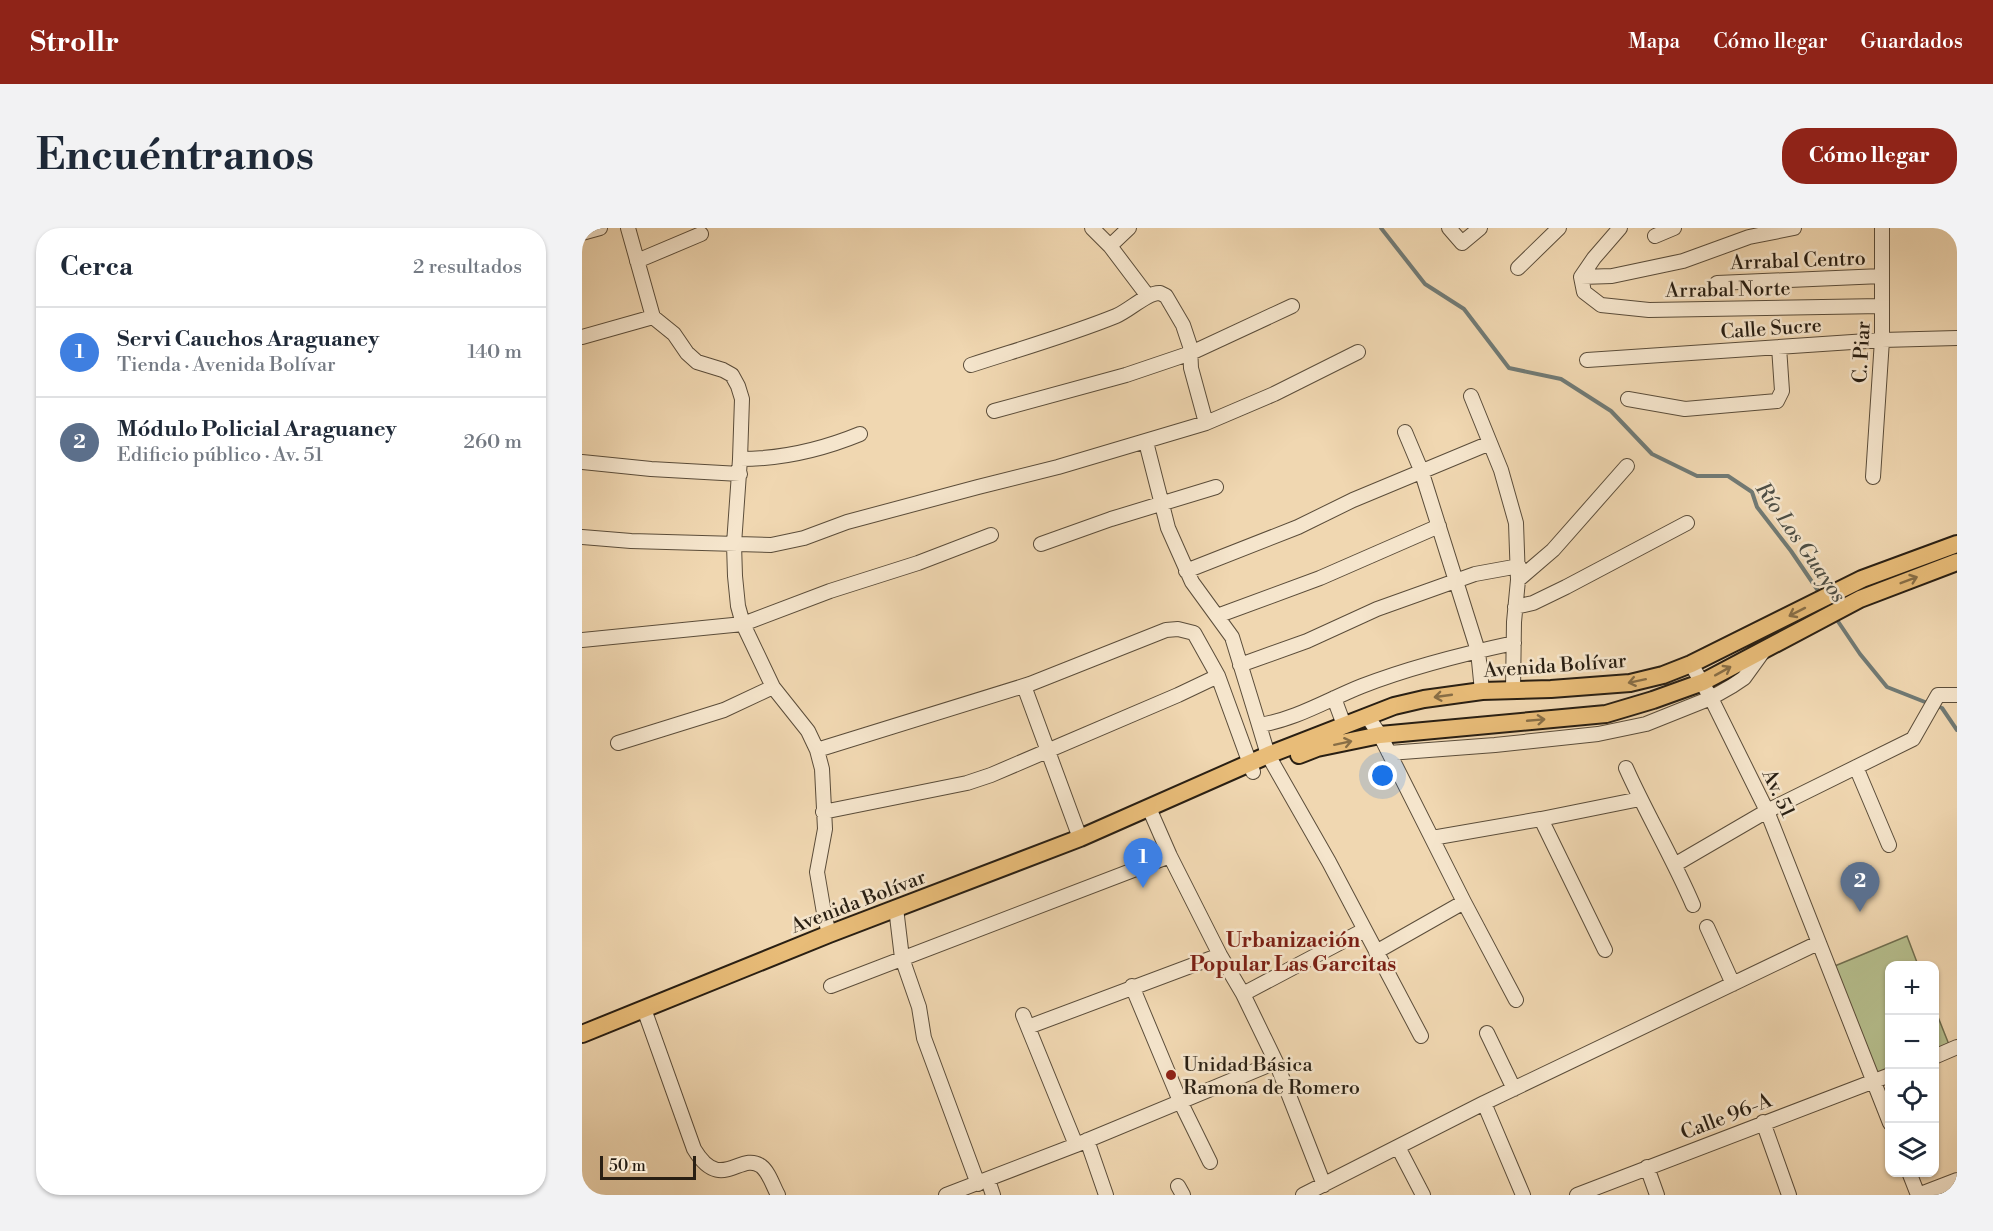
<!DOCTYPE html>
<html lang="es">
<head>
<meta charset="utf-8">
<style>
  body { margin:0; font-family:"Libre Bodoni",serif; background:#f2f2f3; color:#1f2937 }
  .controls { position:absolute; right:18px; bottom:18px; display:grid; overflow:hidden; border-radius:12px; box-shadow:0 2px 4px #0004 }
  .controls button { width:54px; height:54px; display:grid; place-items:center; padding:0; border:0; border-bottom:2px solid #e0e1e3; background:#fff; color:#1f2937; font:30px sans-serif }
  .scale { position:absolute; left:18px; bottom:15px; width:96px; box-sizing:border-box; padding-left:6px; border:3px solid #291f13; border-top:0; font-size:16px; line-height:21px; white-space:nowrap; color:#291f13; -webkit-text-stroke:4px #f5e5cc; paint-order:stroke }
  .you { position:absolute; left:801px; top:548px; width:21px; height:21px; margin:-15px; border:4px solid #fff; border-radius:50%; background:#1a73e8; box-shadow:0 0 0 9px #1a73e833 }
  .badge { display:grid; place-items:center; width:39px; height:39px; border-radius:50%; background:#8f2418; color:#fff; font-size:20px; font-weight:700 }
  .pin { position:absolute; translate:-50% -50px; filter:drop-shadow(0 2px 3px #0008) }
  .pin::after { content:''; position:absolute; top:32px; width:21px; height:18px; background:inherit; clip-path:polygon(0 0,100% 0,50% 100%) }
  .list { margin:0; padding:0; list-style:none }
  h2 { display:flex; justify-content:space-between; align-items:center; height:78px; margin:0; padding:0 24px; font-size:26px }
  h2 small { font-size:20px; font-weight:400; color:#747a83 }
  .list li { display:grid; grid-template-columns:39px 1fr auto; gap:18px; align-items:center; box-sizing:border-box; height:90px; padding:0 24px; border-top:2px solid #e0e1e3 }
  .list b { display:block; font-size:22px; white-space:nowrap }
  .list p { margin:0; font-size:20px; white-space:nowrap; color:#747a83 }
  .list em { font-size:20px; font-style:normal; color:#747a83 }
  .icon { flex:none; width:33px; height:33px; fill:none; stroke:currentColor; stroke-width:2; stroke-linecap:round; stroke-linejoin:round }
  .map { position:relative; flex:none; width:1375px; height:967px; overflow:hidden; border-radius:24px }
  header { display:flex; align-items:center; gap:36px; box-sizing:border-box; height:84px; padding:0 30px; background:#8f2418; color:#fff }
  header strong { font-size:28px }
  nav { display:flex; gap:33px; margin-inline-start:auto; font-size:21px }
  .intro { display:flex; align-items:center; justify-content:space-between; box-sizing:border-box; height:144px; padding:0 36px }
  h1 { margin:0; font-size:42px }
  .button { padding:15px 27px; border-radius:24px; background:#8f2418; color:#fff; font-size:21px; font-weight:700 }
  main { display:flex; gap:36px; padding:0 36px }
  aside { flex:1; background:#fff; border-radius:24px; box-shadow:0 2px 4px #0004 }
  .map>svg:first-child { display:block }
</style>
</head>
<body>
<header>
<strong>Strollr</strong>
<nav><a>Mapa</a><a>Cómo llegar</a><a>Guardados</a></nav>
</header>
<div class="intro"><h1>Encuéntranos</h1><a class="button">Cómo llegar</a></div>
<main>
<aside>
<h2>Cerca<small>2 resultados</small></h2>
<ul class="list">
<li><span class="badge" style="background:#3f7fe0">1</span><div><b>Servi Cauchos Araguaney</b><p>Tienda · Avenida Bolívar</p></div><em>140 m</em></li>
<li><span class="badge" style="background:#5c6f8a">2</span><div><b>Módulo Policial Araguaney</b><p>Edificio público · Av. 51</p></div><em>260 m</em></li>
</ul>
</aside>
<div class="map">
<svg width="1375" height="967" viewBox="0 0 1375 967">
  <rect width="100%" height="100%" fill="#f0d7b1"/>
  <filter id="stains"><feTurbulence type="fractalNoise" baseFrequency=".00333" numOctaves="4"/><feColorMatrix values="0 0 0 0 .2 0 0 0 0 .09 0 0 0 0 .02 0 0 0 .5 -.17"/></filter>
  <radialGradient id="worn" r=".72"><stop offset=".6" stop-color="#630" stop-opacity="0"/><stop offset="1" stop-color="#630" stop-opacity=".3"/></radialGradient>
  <path fill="#b6bf8e" stroke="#706f50" stroke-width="1.5" d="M 1325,708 L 1336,737 L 1308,738 L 1307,844 L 1292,850 L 1248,740 Z
    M 1352,779 L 1368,819 L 1352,826 Z"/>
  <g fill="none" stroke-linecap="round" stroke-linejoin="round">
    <path stroke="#707a75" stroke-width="4" d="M 799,0 L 843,56 L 882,81 L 927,140 L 979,151 L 1029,183 L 1070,226 L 1115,248 L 1146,248 L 1170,264 L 1175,279 L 1209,323 L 1239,367
      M 1253,389 L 1278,426 L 1305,459 L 1348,476
      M 1355,478 L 1360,480 L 1375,502"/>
    <g stroke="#5b4d3a" stroke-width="16">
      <path id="minor" d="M 46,0 L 71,89 L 92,106 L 105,125 L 115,134 L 141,142 L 150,147 L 156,158 L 160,171 L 158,231 L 152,316 L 153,348 L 156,378 L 161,396 L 191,459 L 226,503 L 235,522 L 240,541 L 243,601 L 235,644 L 242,685 L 247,706
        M 510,0 L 528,18
        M 547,0 L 528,18 L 565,67
        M 867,0 L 880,15 L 898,0
        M 1038,0 L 1012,30 L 999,49 L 1002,64 L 1019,77 L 1067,82 L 1300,78
        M 0,5 L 18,0
        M 1073,8 L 1092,0
        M 55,33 L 119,6
        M 936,40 L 977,0
        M 999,49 L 1030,48 L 1101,33 L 1167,9 L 1212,0
        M 1135,55 L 1300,48
        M 0,109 L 71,89
        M 1005,132 L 1300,112 L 1375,110
        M 389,137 C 438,121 487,107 534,88 C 548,82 566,64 578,65 L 584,68 L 601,97 L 608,118 L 609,140 L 624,195
        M 889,168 L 919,242 L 934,295 L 936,352 L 932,394 L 931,461
        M 1046,171 L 1103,181 L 1195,173 L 1200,163 L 1197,119
        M 412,183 L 544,147 L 609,125 L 710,78
        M 823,204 L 839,242 L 896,423 L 900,463
        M 564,214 L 586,300 L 610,354 L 650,409 L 677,497 C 713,492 747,471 780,458 C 829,439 881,426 932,415
        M 158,231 C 201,231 239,222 278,206
        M 0,234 L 69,241 L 158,246
        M 1291,249 L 1300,112 L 1300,0
        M 0,309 L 49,313 L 189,317 L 222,310 L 265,294 L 396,259 L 476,239 L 624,195 L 692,166 L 776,124
        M 459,316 L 529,291 L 634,259
        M 604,343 L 716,299 L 771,272 L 908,215
        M 936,352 L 971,322 L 1045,238
        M 933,379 L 951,375 L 984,359 L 1105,295
        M 635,388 L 738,350 L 857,298
        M 0,412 L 161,396 L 248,363 L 336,335 L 409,307
        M 1109,436 L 1129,470 L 1185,583 L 1308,895
        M 658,437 L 725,413 L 795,381 L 893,346 L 937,338
        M 442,458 L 498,610
        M 752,470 L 762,497
        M 785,488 L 798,507 L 882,674 L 934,772
        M 677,497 L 686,527 L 747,634 L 839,808
        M 36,515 L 142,482 L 191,459
        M 235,522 L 448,456 L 584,402 L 596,401 L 612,405 L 636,448 L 671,544
        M 807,525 L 913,517 L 1016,506 L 1064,496 L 1129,470 L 1150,458 L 1162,450 L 1183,421
        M 1274,539 L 1307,617
        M 1044,540 C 1065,587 1091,630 1111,677
        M 567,580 L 588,628 L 638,727 L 661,766 L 694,834 L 742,957
        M 241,584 L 385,555 L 409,547 L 596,467 L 636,448
        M 959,591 L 1023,722
        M 850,610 L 959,591 L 1058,571
        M 1094,636 L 1185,583 L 1331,511 L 1356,467 L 1375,467
        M 314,680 L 320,730 L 337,779 L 342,810 L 396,956
        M 1125,699 L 1151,756
        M 794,724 L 882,674
        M 249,758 L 588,628
        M 550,758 L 598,873 L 628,934
        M 661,766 L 782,702
        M 62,781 L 112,921 C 139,966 158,923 179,938 C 187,944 191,958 196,967
        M 441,787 L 494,917
        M 446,799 L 638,727
        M 905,805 L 932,861
        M 1352,829 L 1375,819
        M 902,875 L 941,967
        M 1181,894 L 1207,967
        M 505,912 L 524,967
        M 816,919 L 841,967
        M 1065,939 L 1075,967
        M 1327,944 L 1336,967
        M 406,952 L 411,967
        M 596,958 L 601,967
        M 364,967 L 494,917 L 694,834
        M 721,967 L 902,875 L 1236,715
        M 995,967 L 1308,847
        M 1336,967 L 1375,952"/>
    </g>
    <g stroke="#291f13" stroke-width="20">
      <path id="major" d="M 717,527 L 735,520 L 798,507 L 1024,486 L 1071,472 L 1121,454 L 1278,371 L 1375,334
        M 0,806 L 247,706 L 498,610 L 686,527 L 812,478 L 842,471 L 900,463 L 969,461 L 1048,455 L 1081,447 L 1109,436 L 1280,351 L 1375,316"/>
    </g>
    <use href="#minor" stroke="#f5e5cc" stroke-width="14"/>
    <use href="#major" stroke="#e8bc78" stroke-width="16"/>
  </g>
  <defs><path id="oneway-shaft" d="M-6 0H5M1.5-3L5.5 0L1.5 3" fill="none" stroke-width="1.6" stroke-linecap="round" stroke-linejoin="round" transform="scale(1.5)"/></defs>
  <g stroke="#886e46">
    <use href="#oneway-shaft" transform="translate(1327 352) rotate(-21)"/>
    <use href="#oneway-shaft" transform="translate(1215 384) rotate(153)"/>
    <use href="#oneway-shaft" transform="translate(1141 443) rotate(-29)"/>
    <use href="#oneway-shaft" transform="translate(1055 453) rotate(168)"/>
    <use href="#oneway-shaft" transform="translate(861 468) rotate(172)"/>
    <use href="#oneway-shaft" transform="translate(954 492) rotate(-5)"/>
    <use href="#oneway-shaft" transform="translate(761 515) rotate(-12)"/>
  </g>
  <circle fill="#8f2418" stroke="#f5e5cc" stroke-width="2" cx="589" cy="847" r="6"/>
  <g text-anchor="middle" stroke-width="5" stroke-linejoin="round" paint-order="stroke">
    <g font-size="20" fill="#291f13" stroke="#f5e5cc">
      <text transform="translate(1216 32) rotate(-2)" y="7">Arrabal Centro</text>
      <text transform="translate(1146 61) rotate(-1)" y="7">Arrabal Norte</text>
      <text transform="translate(1189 100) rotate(-4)" y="7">Calle Sucre</text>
      <text transform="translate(1279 124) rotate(-87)" y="7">C. Piar</text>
      <text transform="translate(973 437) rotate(-4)" y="7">Avenida Bolívar</text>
      <text transform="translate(1197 565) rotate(65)" y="7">Av. 51</text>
      <text transform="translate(276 673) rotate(-21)" y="7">Avenida Bolívar</text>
      <text transform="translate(1144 888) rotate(-21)" y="7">Calle 96-A</text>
    </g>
    <g font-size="20" fill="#291f13" stroke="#f5e5cc" text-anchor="start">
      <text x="601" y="843">Unidad Básica<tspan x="601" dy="23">Ramona de Romero</tspan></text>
    </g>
    <g font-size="21" font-style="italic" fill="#4c4d44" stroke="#f5e5cc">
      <text transform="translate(1219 314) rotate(55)" y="7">Río Los Guayos</text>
    </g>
    <g font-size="21" font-weight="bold" fill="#7a1f14" stroke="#f5e5cc">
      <text x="711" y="719">Urbanización<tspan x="711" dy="24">Popular Las Garcitas</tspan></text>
    </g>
  </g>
  <rect width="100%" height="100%" filter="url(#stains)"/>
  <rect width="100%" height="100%" fill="url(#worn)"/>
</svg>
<div class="controls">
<button>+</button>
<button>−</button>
<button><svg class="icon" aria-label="locate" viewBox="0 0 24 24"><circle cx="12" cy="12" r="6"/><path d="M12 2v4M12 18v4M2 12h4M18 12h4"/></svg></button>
<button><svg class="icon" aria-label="layers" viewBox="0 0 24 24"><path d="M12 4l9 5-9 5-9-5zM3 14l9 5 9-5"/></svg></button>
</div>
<div class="scale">50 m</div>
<div class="you"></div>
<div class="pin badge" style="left:561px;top:660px;background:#3f7fe0">1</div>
<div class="pin badge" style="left:1278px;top:684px;background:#5c6f8a">2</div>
</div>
</main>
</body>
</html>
